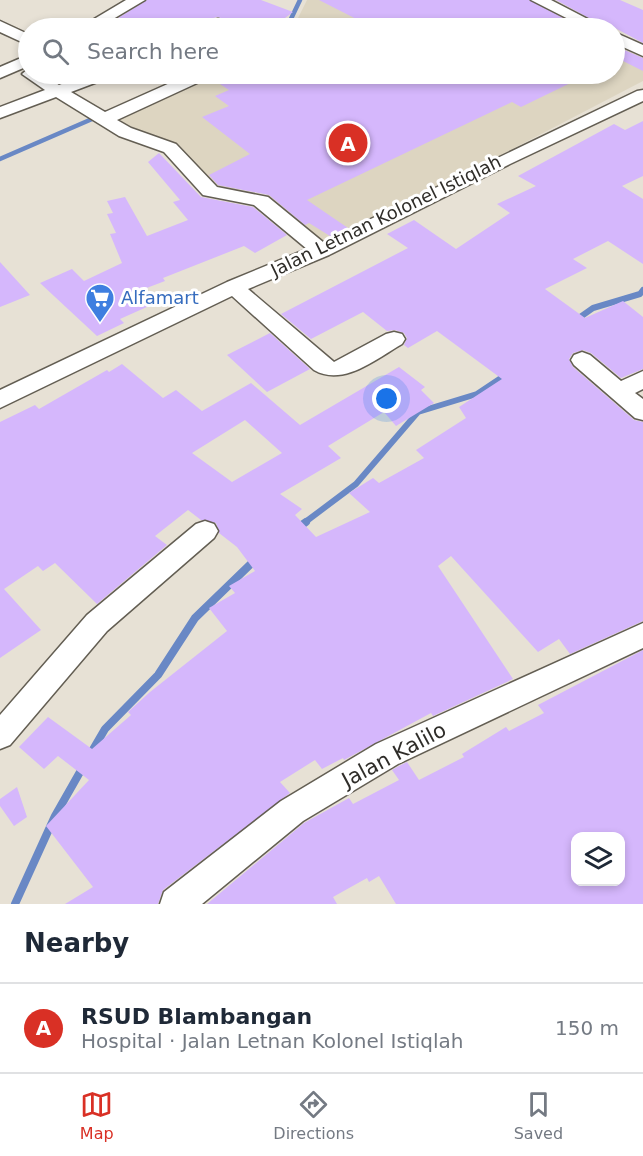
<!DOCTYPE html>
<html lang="en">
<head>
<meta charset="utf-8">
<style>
  body { margin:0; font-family:"DejaVu Sans",sans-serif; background:#f6f6f7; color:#1f2937 }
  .controls { position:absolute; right:18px; bottom:18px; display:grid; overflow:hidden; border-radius:12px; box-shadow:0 3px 9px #0003 }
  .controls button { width:54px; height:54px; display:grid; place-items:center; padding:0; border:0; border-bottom:2px solid #e0e1e3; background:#fff; color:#1f2937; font:30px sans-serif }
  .you { position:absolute; left:387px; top:399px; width:21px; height:21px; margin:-15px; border:4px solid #fff; border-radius:50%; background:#1a73e8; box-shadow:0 0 0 9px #1a73e833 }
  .badge { display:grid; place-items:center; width:39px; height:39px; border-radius:50%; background:#d93025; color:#fff; font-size:20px; font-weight:700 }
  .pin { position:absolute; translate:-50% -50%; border:3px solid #fff; box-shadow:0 2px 6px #0006 }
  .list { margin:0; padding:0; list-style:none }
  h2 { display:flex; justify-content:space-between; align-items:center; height:78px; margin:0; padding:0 24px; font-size:26px }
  h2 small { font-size:20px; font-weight:400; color:#747a83 }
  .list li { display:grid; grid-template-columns:39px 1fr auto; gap:18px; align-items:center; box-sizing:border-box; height:90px; padding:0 24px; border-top:2px solid #e0e1e3 }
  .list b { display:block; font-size:22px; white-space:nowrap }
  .list p { margin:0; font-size:20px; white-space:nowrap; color:#747a83 }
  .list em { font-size:20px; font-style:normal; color:#747a83 }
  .icon { flex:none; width:33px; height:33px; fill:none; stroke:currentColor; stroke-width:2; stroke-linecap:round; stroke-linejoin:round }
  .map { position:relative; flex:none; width:643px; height:904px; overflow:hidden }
  .search { position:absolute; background:#fff; box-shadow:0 3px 9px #0003; left:18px; right:18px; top:18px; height:66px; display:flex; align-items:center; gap:15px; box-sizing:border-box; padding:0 21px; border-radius:33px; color:#747a83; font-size:22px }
  .sheet { height:168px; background:#fff }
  nav { display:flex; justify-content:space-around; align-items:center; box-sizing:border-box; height:84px; border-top:2px solid #e0e1e3; background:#fff; font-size:16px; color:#747a83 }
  nav a { display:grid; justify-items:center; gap:3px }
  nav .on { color:#d93025 }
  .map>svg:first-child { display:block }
</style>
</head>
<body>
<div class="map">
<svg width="643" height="904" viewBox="0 0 643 904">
  <rect width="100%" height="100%" fill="#e7e1d5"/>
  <path fill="#ddd5c1" d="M 307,0 L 533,0 L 590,28 L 293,28 Z
    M 615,41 L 643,55 L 643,81 L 328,245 L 262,191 L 251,188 L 230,190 L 217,185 L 181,148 L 121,122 L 120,114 L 207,74 L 614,74 Z"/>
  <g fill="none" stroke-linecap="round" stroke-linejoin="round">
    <path stroke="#6988c5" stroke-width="4.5" d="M 280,28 L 290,21 L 300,0
      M 0,159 L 99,116"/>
    <path stroke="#6988c5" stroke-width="6" d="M 576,320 L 593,308 L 640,294 L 643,290
      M 304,523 L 356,484 L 418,412 L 477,394 L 507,374"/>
    <path stroke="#6988c5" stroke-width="8" d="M 296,529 L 306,522
      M 91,753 L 105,729 L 158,675 L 195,618 L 256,559
      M 15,904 L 55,816 L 84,765"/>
  </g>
  <path fill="#d5b7fc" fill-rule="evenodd" d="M 147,0 L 261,0 L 293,12 L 277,24 L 259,19 L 245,27 L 242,23 L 217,17 L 196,23 L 193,28 L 102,28 Z
    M 319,0 L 529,0 L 582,28 L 374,28 Z
    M 556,0 L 620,0 L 643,10 L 643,43 L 615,28 L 607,28 Z
    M 615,46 L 643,58 L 643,71 L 615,57 Z
    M 212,74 L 510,74 L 522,80 L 536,74 L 589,74 L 521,107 L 512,102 L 307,200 L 348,228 L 330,236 L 309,223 L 305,225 L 269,195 L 218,185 L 209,175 L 250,154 L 202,117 L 229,106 L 215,96 L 229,90 L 211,78 Z
    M 643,121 L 643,176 L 622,186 L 643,199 L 643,264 L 608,241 L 573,259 L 587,268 L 545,289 L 585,318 L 623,301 L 643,317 L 643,369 L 621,378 L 591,353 L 583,350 L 573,353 L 569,359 L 573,367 L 634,420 L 643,422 L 643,621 L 570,654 L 559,639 L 538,652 L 451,556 L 438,566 L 513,679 L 433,716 L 431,713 L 344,760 L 343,758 L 322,769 L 315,760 L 280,782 L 290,793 L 163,890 L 158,904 L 65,904 L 93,887 L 46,826 L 89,780 L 58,756 L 44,769 L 19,747 L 48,717 L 92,749 L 131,715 L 128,712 L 150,692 L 227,631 L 209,608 L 235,593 L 229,586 L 255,571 L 237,547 L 219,533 L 216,523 L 201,520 L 188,510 L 155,536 L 167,545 L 97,604 L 55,563 L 43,571 L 38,566 L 4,589 L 41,630 L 0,658 L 0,422 L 35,405 L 39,409 L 107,370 L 109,372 L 122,364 L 163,398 L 176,390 L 202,411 L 251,383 L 300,425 L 399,367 L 425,387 L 421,390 L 434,403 L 396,426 L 384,412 L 328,446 L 341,458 L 280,494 L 302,509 L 295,515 L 316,537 L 370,512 L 349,493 L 373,478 L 379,483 L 424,458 L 416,450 L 466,418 L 459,407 L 502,379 L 437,331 L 408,348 L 404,345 L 407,338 L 404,333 L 395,330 L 387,331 L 363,312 L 311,339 L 281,314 L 408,248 L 387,234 L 414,220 L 456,249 L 510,213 L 497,204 L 536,186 L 518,176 L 614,124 L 625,130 ZM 245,420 L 282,453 L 232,482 L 192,453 Z
    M 159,153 L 201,197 L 253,207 L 287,235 L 255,253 L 244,246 L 163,278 L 165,281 L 136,292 L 149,306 L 120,319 L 124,323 L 97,336 L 40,283 L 72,269 L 84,281 L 122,263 L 110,234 L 116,233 L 107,214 L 113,213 L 107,201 L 125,197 L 147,236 L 188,220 L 173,202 L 180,200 L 148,162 Z
    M 0,262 L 30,295 L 0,307 Z
    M 270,333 L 310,369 L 267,392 L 227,355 Z
    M 643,650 L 643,904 L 396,904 L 379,876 L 369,882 L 367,878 L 333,897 L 337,904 L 207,904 L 304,823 L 349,798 L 353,804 L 399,780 L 392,770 L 399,766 L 407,762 L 419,780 L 464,757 L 462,754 L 506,727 L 509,731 L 544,713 L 538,705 ZM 576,837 L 621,837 L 621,882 L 576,882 Z
    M 17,787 L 27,817 L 14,826 L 0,806 L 0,799 Z"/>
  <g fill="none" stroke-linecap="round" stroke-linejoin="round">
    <g stroke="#635e53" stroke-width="3">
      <path id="minor" d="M 126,0 L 145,0 L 98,28 L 79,28 Z
        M 531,0 L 551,0 L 605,28 L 586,28 Z
        M 218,19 L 241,25 L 243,28 L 195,28 L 197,25 Z
        M 0,21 L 28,34 L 28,45 L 0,32 Z
        M 313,21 L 319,23 L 319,28 L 299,28 Z
        M 614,32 L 643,45 L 643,56 L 614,43 Z
        M 28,55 L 28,66 L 0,78 L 0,67 Z
        M 28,69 L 28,74 L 41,74 L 59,85 L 88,74 L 110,74 L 108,78 L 71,92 L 105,112 L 190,74 L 210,74 L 208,78 L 117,120 L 131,128 L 176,144 L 217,187 L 268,197 L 323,242 L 637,91 L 643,90 L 643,101 L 510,164 L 329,255 L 248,289 L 334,362 L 386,334 L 394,332 L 402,334 L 405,339 L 402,344 C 376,359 343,387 314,370 L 232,296 L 0,408 L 0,390 L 227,282 L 307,249 L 254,205 L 203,195 L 164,152 L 119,136 L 56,97 L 0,118 L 0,107 L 45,90 L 22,74 Z
        M 582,352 L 590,355 L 621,381 L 643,371 L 643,389 L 635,393 L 643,399 L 643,420 L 635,418 L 574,365 L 571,360 L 574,355 Z
        M 205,521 L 214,524 L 218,531 L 214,538 L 107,631 L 10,745 L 0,749 L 0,715 L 87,615 L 196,524 Z
        M 643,623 L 643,648 L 398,764 L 303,821 L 202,904 L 160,904 L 164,892 L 281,801 L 376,744 Z"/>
    </g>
    <use href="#minor" fill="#fff" fill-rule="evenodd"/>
  </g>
  <defs>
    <g id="supermarket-pin" transform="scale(1.5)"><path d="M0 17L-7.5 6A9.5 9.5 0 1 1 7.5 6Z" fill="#3f7fe0" stroke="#fff"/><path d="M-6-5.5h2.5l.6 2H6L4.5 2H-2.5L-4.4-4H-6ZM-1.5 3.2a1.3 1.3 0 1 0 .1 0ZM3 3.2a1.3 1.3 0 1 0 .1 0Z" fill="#fff"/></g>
  </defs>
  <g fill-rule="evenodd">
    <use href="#supermarket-pin" x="100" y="298"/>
  </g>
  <g text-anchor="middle" stroke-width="6" stroke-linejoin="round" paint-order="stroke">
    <g font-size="18" fill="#2f2d29" stroke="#fff">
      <text transform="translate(386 216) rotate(-26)" y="6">Jalan Letnan Kolonel Istiqlah</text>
    </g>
    <g font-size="18" fill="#366cbe" stroke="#fff" text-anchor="start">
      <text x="121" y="304">Alfamart</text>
    </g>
    <g font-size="21" fill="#2f2d29" stroke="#fff">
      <text transform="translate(394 755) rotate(-28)" y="7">Jalan Kalilo</text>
    </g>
  </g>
</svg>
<div class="controls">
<button><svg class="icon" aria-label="layers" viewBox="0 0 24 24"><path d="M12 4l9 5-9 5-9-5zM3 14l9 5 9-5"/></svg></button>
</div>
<div class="you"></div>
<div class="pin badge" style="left:348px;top:143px">A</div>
<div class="search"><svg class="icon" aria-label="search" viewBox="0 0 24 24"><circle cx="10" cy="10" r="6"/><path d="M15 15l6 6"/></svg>Search here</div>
</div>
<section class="sheet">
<h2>Nearby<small></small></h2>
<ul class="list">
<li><span class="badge">A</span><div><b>RSUD Blambangan</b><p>Hospital · Jalan Letnan Kolonel Istiqlah</p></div><em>150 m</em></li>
</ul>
</section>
<nav>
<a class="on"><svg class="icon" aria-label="map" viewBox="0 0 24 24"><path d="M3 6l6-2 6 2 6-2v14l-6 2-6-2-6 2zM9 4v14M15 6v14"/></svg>Map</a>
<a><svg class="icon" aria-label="directions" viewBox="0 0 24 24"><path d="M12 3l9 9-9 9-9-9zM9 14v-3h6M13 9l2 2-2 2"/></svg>Directions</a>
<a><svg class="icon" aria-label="saved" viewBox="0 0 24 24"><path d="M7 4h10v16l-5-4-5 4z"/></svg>Saved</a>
</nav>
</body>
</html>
